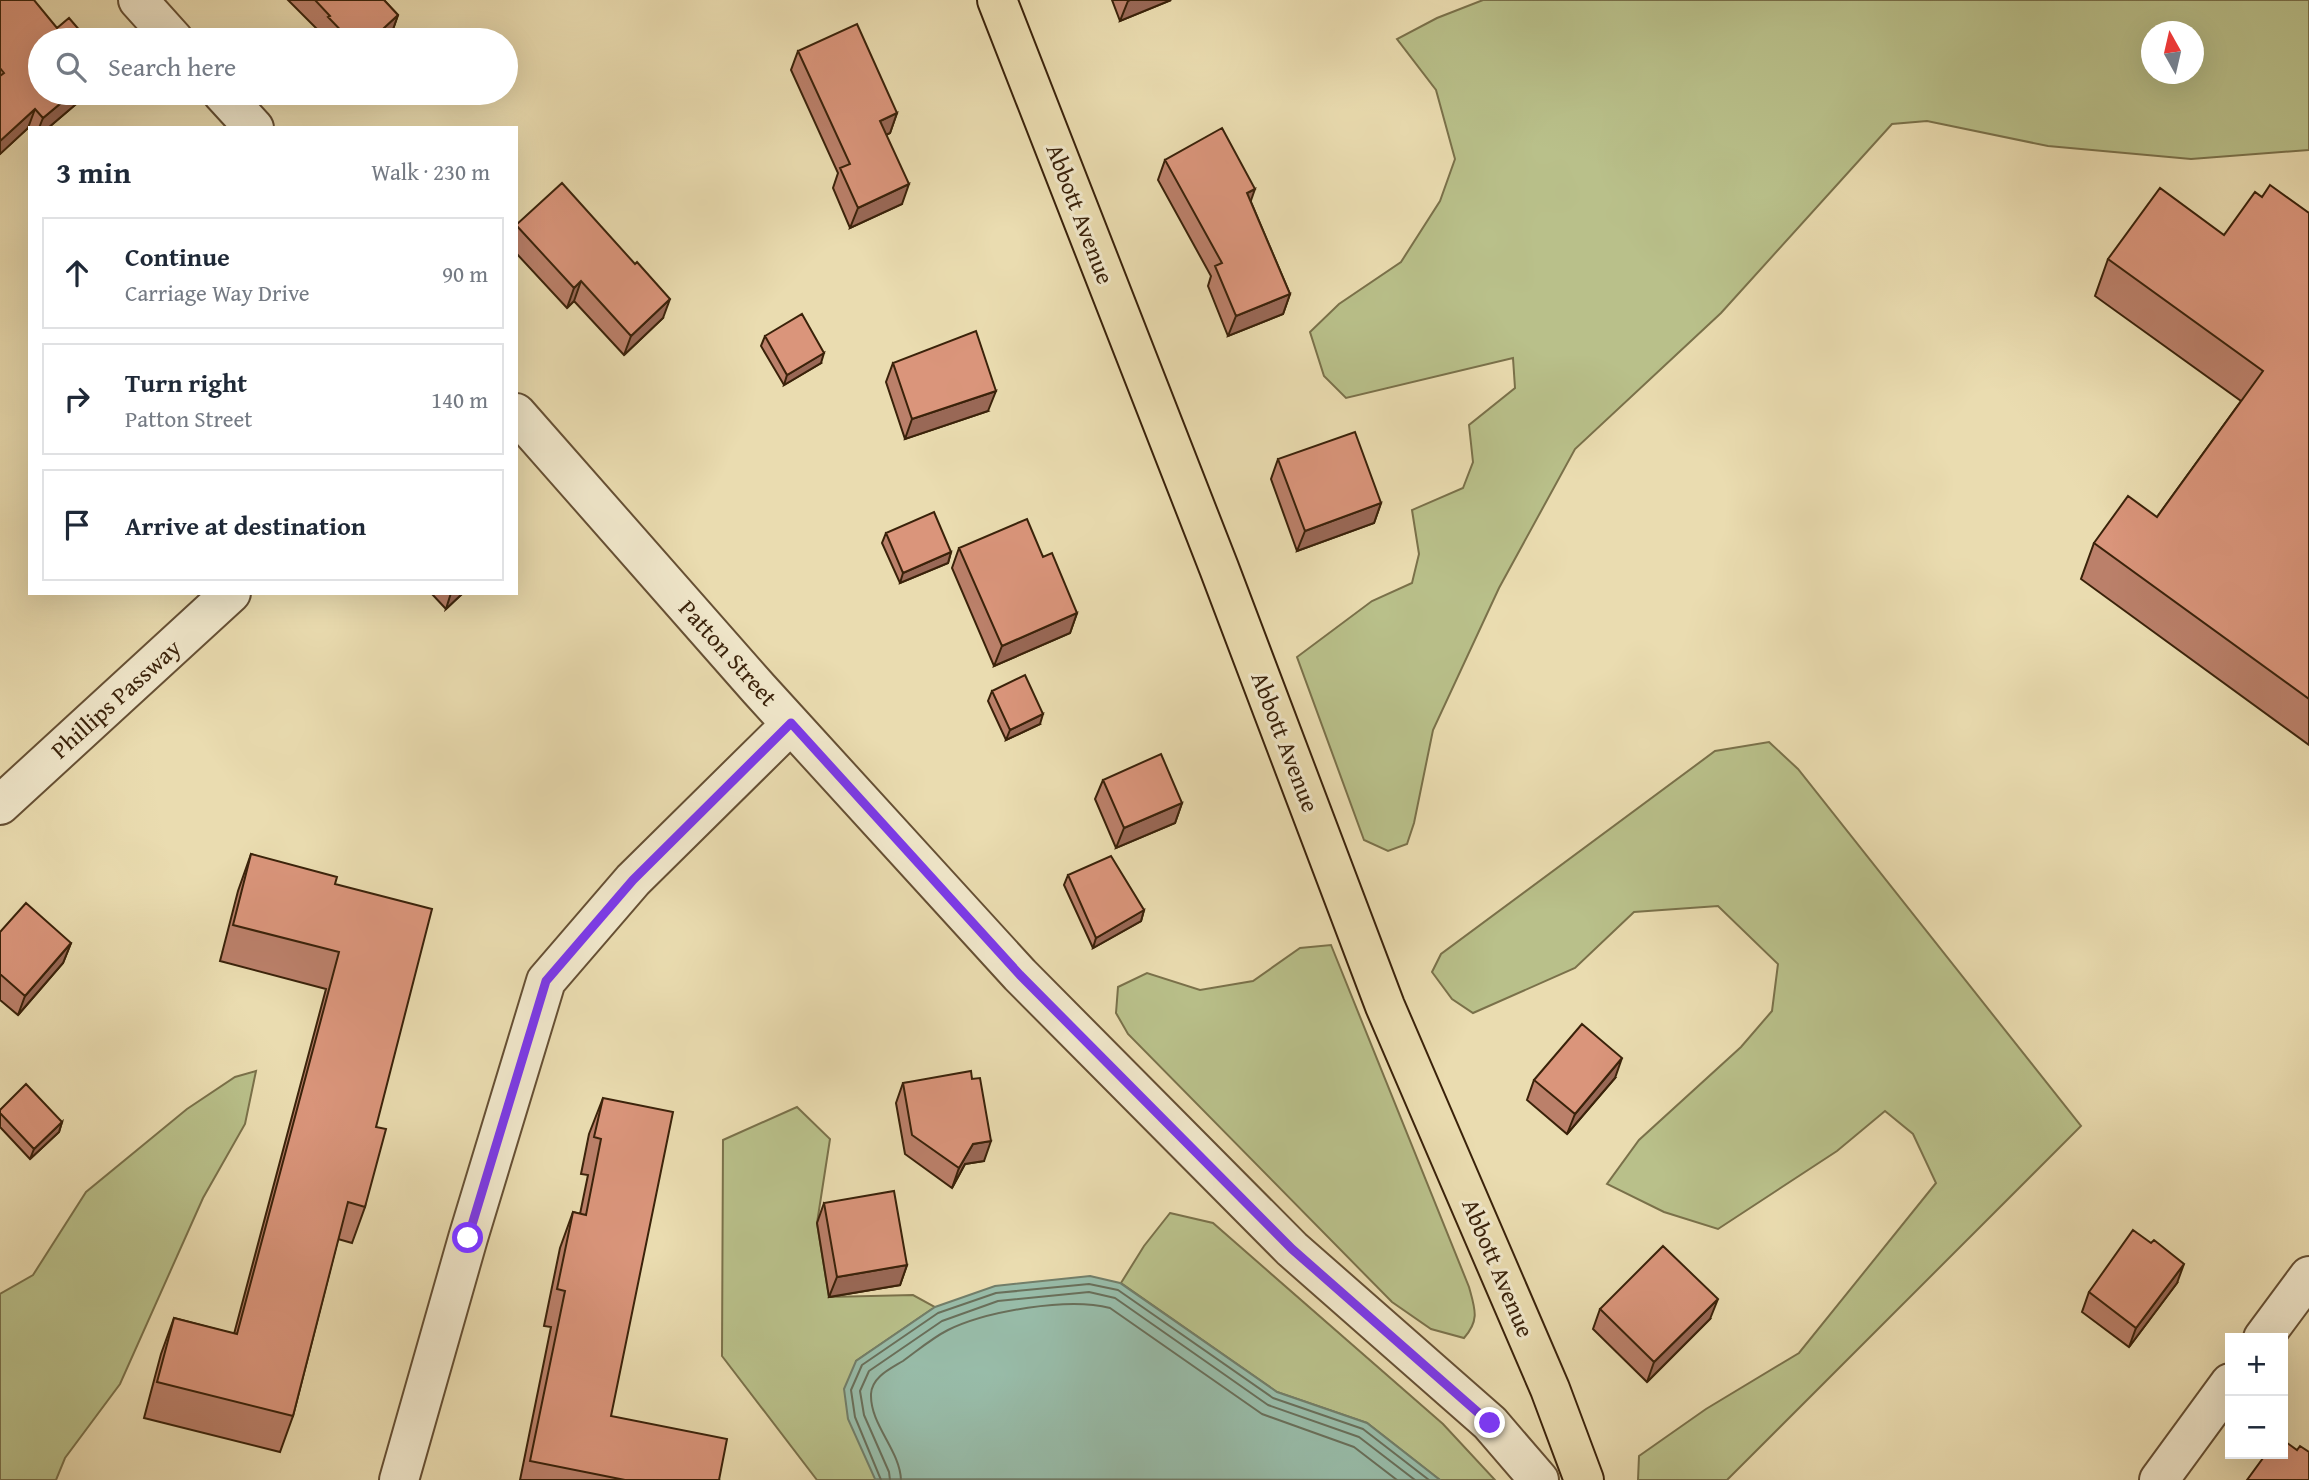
<!DOCTYPE html>
<html lang="en">
<head>
<meta charset="utf-8">
<style>
  body { margin:0; font-family:"Gentium Book Plus",serif; background:#f2f2f3; color:#1f2937 }
  .controls { position:absolute; right:21px; bottom:21px; display:grid; overflow:hidden; border-radius:0px; box-shadow:0 7px 28px #0002 }
  .controls button { width:63px; height:63px; display:grid; place-items:center; padding:0; border:0; border-bottom:2px solid #e0e1e3; background:#fff; color:#1f2937; font:35px sans-serif }
  .compass { position:absolute; left:2141px; top:21px; width:63px; height:63px; border-radius:50%; background:#fff; box-shadow:0 7px 28px #0002; rotate:352deg }
  .stop { position:absolute; width:21px; height:21px; margin:-16px; border:5px solid #7c3aed; border-radius:50%; background:#fff }
  .stop.end { background:#7c3aed; border-color:#fff; box-shadow:0 2px 7px #0008 }
  .list { margin:0; padding:0; list-style:none }
  h2 { display:flex; justify-content:space-between; align-items:center; height:91px; margin:0; padding:0 28px; font-size:30px }
  h2 small { font-size:23px; font-weight:400; color:#747a83 }
  .list li { display:grid; grid-template-columns:46px 1fr auto; gap:21px; align-items:center; box-sizing:border-box; height:112px; margin:0 14px 14px; padding:0 14px; border:2px solid #e0e1e3; border-radius:0px }
  .list b { display:block; font-size:26px; white-space:nowrap }
  .list p { margin:0; font-size:23px; white-space:nowrap; color:#747a83 }
  .list em { font-size:23px; font-style:normal; color:#747a83 }
  .icon { flex:none; width:38px; height:38px; fill:none; stroke:currentColor; stroke-width:2; stroke-linecap:round; stroke-linejoin:round }
  .map { position:relative; flex:none; width:2309px; height:1480px; overflow:hidden }
  .search { position:absolute; background:#fff; box-shadow:0 7px 28px #0002; left:28px; top:28px; width:490px; height:77px; display:flex; align-items:center; gap:18px; box-sizing:border-box; padding:0 24px; border-radius:38px; color:#747a83; font-size:26px }
  .panel { position:absolute; background:#fff; box-shadow:0 7px 28px #0002; left:28px; top:126px; width:490px; height:469px; border-radius:0px }
  .map>svg:first-child { display:block }
</style>
</head>
<body>
<div class="map">
<svg width="2309" height="1480" viewBox="0 0 2309 1480">
  <rect width="100%" height="100%" fill="#eadcb0"/>
  <filter id="stains"><feTurbulence type="fractalNoise" baseFrequency=".00286" numOctaves="4"/><feColorMatrix values="0 0 0 0 .2 0 0 0 0 .09 0 0 0 0 .02 0 0 0 .5 -.17"/></filter>
  <radialGradient id="worn" r=".72"><stop offset=".6" stop-color="#630" stop-opacity="0"/><stop offset="1" stop-color="#630" stop-opacity=".3"/></radialGradient>
  <path fill="#b9c08a" stroke="#7a714a" stroke-width="2" fill-rule="evenodd" d="M 1483,0 L 2309,0 L 2309,150 L 2191,159 L 2048,146 L 1927,121 L 1892,124 L 1721,313 L 1575,449 L 1499,588 L 1433,730 L 1414,823 L 1407,844 L 1388,851 L 1364,840 L 1297,657 L 1372,601 L 1412,583 L 1419,554 L 1412,510 L 1463,488 L 1473,462 L 1469,425 L 1515,388 L 1513,358 L 1346,398 L 1324,376 L 1310,332 L 1339,304 L 1401,262 L 1440,201 L 1455,159 L 1436,90 L 1397,39 L 1437,18 ZM 2152,32 L 2194,32 L 2194,74 L 2152,74 Z
    M 1769,742 L 1798,769 L 2081,1126 L 1727,1480 L 1638,1480 L 1639,1456 L 1706,1409 L 1799,1353 L 1936,1183 L 1913,1134 L 1885,1111 L 1837,1151 L 1718,1229 L 1664,1212 L 1607,1184 L 1639,1140 L 1741,1047 L 1772,1011 L 1778,964 L 1718,906 L 1634,912 L 1575,968 L 1473,1013 L 1452,999 L 1432,972 L 1441,954 L 1715,751 Z
    M 1331,945 L 1469,1287 C 1475,1309 1480,1320 1464,1338 L 1431,1329 L 1392,1302 L 1128,1034 L 1116,1013 L 1118,987 L 1147,973 L 1200,990 L 1253,981 L 1300,948 Z
    M 256,1071 L 245,1124 L 203,1198 L 120,1384 L 65,1458 L 56,1480 L 0,1480 L 0,1294 L 33,1275 L 86,1192 L 187,1109 L 235,1077 Z
    M 797,1107 L 830,1139 L 817,1223 L 829,1297 L 913,1295 L 935,1307 L 856,1361 L 876,1480 L 817,1480 L 722,1356 L 723,1140 Z
    M 1170,1213 L 1213,1223 L 1443,1424 L 1495,1480 L 1440,1480 L 1367,1423 L 1277,1392 L 1121,1283 L 1144,1246 Z"/>
  <path fill="#98bca9" stroke="#727e69" stroke-width="2" d="M 1090,1276 L 1120,1283 L 1277,1392 L 1367,1423 L 1440,1480 L 875,1479 L 848,1419 L 844,1389 L 856,1361 L 935,1307 L 995,1286 Z"/>
  <g fill="none" stroke-linecap="round" stroke-linejoin="round">
    <path stroke="#696f5a" stroke-width="2" d="M 881,1480 L 855,1417 L 851,1390 L 862,1365 L 938,1313 L 996,1293 L 1089,1284 L 1118,1290 L 1273,1398 L 1363,1429 L 1429,1480
      M 890,1480 L 889,1472 L 864,1415 L 860,1391 L 869,1371 L 942,1321 L 998,1301 L 1089,1292 L 1115,1298 L 1268,1405 L 1359,1437 L 1415,1480
      M 901,1480 C 900,1450 870,1425 871,1394 C 872,1377 890,1369 903,1361 C 917,1351 932,1338 948,1330 C 987,1311 1068,1297 1110,1308 L 1262,1414 L 1354,1447 L 1397,1480"/>
    <g stroke="#665034" stroke-width="42">
      <path id="minor" d="M 138,0 L 174,40
        M 222,93 L 254,128
        M 516,413 L 759,689 L 1020,975 L 1292,1249 L 1490,1423 L 1539,1480
        M 0,805 L 231,593
        M 2263,1338 L 2309,1276
        M 399,1480 L 468,1238 L 546,981 L 633,880 L 791,724
        M 2159,1480 L 2230,1383"/>
    </g>
    <g stroke="#3a220a" stroke-width="42">
      <path id="major" d="M 997,0 L 1219,568 L 1385,1006 L 1550,1389 L 1584,1480"/>
    </g>
    <use href="#minor" stroke="#f1e8cc" stroke-width="38"/>
    <use href="#major" stroke="#eadcb0" stroke-width="38"/>
  </g>
  <path fill="#bb806a" stroke="#3a220a" stroke-width="2" d="M 0,0 L 40,93 L 89,93 L 48,128 L 30,128 L 30,131 L 28,128 L 0,154 Z
    M 288,0 L 384,0 L 398,15 L 391,35 L 385,40 L 323,40 L 321,37 L 322,34 Z
    M 1112,0 L 1171,0 L 1120,21 Z
    M 798,51 L 897,113 L 890,133 L 886,135 L 902,204 L 850,228 L 833,188 L 838,173 L 791,70 Z
    M 1165,160 L 1251,202 L 1290,294 L 1283,314 L 1228,336 L 1208,286 L 1211,276 L 1158,180 Z
    M 2262,197 L 2309,213 L 2309,745 L 2081,579 L 2094,543 L 2157,517 L 2241,401 L 2095,296 L 2108,259 L 2224,235 Z
    M 516,225 L 663,318 L 624,355 L 574,301 L 567,308 L 516,253 Z
    M 765,336 L 821,363 L 784,385 L 761,346 Z
    M 893,363 L 988,411 L 905,439 L 886,382 Z
    M 1278,459 L 1381,503 L 1374,523 L 1297,551 L 1271,479 Z
    M 886,533 L 951,552 L 948,563 L 900,583 L 882,543 Z
    M 959,548 L 1043,557 L 1077,613 L 1070,633 L 994,666 L 952,568 Z
    M 431,593 L 463,593 L 446,609 Z
    M 992,691 L 1040,724 L 1006,740 L 988,701 Z
    M 1103,780 L 1182,803 L 1175,823 L 1116,848 L 1095,799 Z
    M 251,854 L 335,884 L 376,1127 L 365,1207 L 352,1243 L 338,1239 L 293,1416 L 280,1452 L 144,1418 L 161,1354 L 174,1318 L 234,1334 L 326,989 L 220,961 L 238,891 Z
    M 1068,875 L 1144,910 L 1141,921 L 1093,948 L 1064,885 Z
    M 0,932 L 71,943 L 63,963 L 18,1015 L 0,1000 Z
    M 1615,1078 L 1567,1134 L 1527,1100 L 1534,1080 Z
    M 972,1079 L 984,1161 L 965,1164 L 952,1188 L 905,1154 L 896,1103 L 903,1083 Z
    M 603,1098 L 611,1416 L 719,1480 L 520,1480 L 551,1327 L 544,1326 L 560,1248 L 573,1212 L 580,1214 L 588,1175 L 581,1174 L 589,1134 Z
    M 0,1110 L 62,1122 L 59,1132 L 30,1159 L 0,1127 Z
    M 824,1203 L 907,1265 L 900,1285 L 829,1297 L 817,1223 Z
    M 2177,1283 L 2129,1347 L 2082,1312 L 2089,1292 Z
    M 1600,1309 L 1710,1319 L 1647,1382 L 1593,1329 Z"/>
  <path fill="#996856" stroke="#3a220a" stroke-width="2" d="M 1130,0 L 1171,0 L 1120,21 L 1128,1 Z
    M 398,15 L 391,35 L 385,40 L 371,40 Z
    M 73,93 L 89,93 L 48,128 L 39,128 L 43,118 Z
    M 35,109 L 28,128 L 0,154 L 0,141 Z
    M 897,113 L 890,133 L 873,141 L 880,121 Z
    M 909,184 L 902,204 L 850,228 L 858,208 Z
    M 1255,189 L 1248,209 L 1247,193 Z
    M 581,281 L 574,301 L 567,308 L 574,288 Z
    M 1290,294 L 1283,314 L 1228,336 L 1236,316 Z
    M 670,299 L 663,318 L 624,355 L 631,336 Z
    M 824,353 L 821,363 L 784,385 L 787,375 Z
    M 996,391 L 988,411 L 905,439 L 912,419 Z
    M 1381,503 L 1374,523 L 1297,551 L 1305,531 Z
    M 951,552 L 948,563 L 900,583 L 903,573 Z
    M 451,593 L 463,593 L 446,609 Z
    M 1077,613 L 1070,633 L 994,666 L 1002,646 Z
    M 1043,714 L 1040,724 L 1006,740 L 1010,730 Z
    M 1182,803 L 1175,823 L 1116,848 L 1124,828 Z
    M 1144,910 L 1141,921 L 1093,948 L 1096,938 Z
    M 71,943 L 63,963 L 18,1015 L 25,996 Z
    M 1622,1058 L 1615,1078 L 1567,1134 L 1575,1114 Z
    M 62,1122 L 59,1132 L 30,1159 L 34,1149 Z
    M 991,1141 L 984,1161 L 965,1164 L 952,1188 L 959,1168 L 973,1144 Z
    M 2184,1264 L 2177,1283 L 2129,1347 L 2136,1328 Z
    M 907,1265 L 900,1285 L 829,1297 L 837,1277 Z
    M 1718,1299 L 1710,1319 L 1647,1382 L 1654,1362 Z"/>
  <path fill="#da957b" stroke="#3a220a" stroke-width="2" d="M 0,0 L 34,0 L 57,28 L 69,18 L 88,40 L 40,40 L 40,93 L 73,93 L 43,118 L 35,109 L 0,141 L 0,76 L 4,73 L 0,68 Z
    M 315,0 L 384,0 L 398,15 L 371,40 L 350,40 L 328,17 L 330,16 Z
    M 857,24 L 897,113 L 880,121 L 909,184 L 858,208 L 840,168 L 850,164 L 798,51 Z
    M 1222,128 L 1255,189 L 1247,193 L 1290,294 L 1236,316 L 1215,266 L 1222,263 L 1165,160 Z
    M 562,183 L 635,264 L 637,262 L 670,299 L 631,336 L 581,281 L 574,288 L 516,225 Z
    M 2270,185 L 2309,213 L 2309,699 L 2094,543 L 2128,496 L 2157,517 L 2263,371 L 2108,259 L 2160,188 L 2224,235 L 2255,192 L 2262,197 Z
    M 802,314 L 824,353 L 787,375 L 765,336 Z
    M 976,331 L 996,391 L 912,419 L 893,363 Z
    M 1355,432 L 1381,503 L 1305,531 L 1278,459 Z
    M 934,512 L 951,552 L 903,573 L 886,533 Z
    M 1027,519 L 1043,557 L 1052,553 L 1077,613 L 1002,646 L 959,548 Z
    M 1025,675 L 1043,714 L 1010,730 L 992,691 Z
    M 1161,754 L 1182,803 L 1124,828 L 1103,780 Z
    M 251,854 L 337,877 L 335,884 L 432,909 L 376,1127 L 386,1129 L 365,1207 L 348,1202 L 293,1416 L 157,1382 L 174,1318 L 237,1334 L 339,952 L 233,925 Z
    M 1111,856 L 1144,910 L 1096,938 L 1068,875 Z
    M 26,903 L 71,943 L 25,996 L 0,974 L 0,932 Z
    M 1582,1024 L 1622,1058 L 1575,1114 L 1534,1080 Z
    M 971,1071 L 972,1079 L 980,1078 L 991,1141 L 973,1144 L 959,1168 L 912,1135 L 903,1083 Z
    M 26,1084 L 62,1122 L 34,1149 L 0,1113 L 0,1110 Z
    M 603,1098 L 673,1112 L 611,1416 L 727,1439 L 719,1480 L 625,1480 L 530,1461 L 565,1291 L 557,1289 L 573,1212 L 586,1215 L 601,1139 L 594,1137 Z
    M 894,1191 L 907,1265 L 837,1277 L 824,1203 Z
    M 2133,1230 L 2151,1243 L 2154,1240 L 2184,1264 L 2136,1328 L 2089,1292 Z
    M 1663,1246 L 1718,1299 L 1654,1362 L 1600,1309 Z
    M 2283,1440 L 2297,1450 L 2300,1446 L 2309,1452 L 2309,1480 L 2247,1480 L 2266,1454 L 2283,1454 Z"/>
  <g fill="none" stroke-linecap="round" stroke-linejoin="round">
    <path stroke="#7c3aed" stroke-width="9" d="M 468,1238 L 546,981 L 633,880 L 791,723 L 1020,975 L 1292,1249 L 1490,1423"/>
  </g>
  <g text-anchor="middle" stroke-width="6" stroke-linejoin="round" paint-order="stroke">
    <g font-size="24" fill="#3a220a" stroke="#f1e8cc">
      <text transform="translate(1080 214) rotate(69)" y="8">Abbott Avenue</text>
      <text transform="translate(728 653) rotate(48)" y="8">Patton Street</text>
      <text transform="translate(116 699) rotate(-42)" y="8">Phillips Passway</text>
      <text transform="translate(1285 742) rotate(69)" y="8">Abbott Avenue</text>
      <text transform="translate(1498 1268) rotate(67)" y="8">Abbott Avenue</text>
    </g>
  </g>
  <rect width="100%" height="100%" filter="url(#stains)"/>
  <rect width="100%" height="100%" fill="url(#worn)"/>
</svg>
<div class="controls">
<button>+</button>
<button>−</button>
</div>
<svg class="compass" viewBox="-18 -18 36 36"><path d="M0-13l5 13h-10z" fill="#e53935"/><path d="M0 13l5-13h-10z" fill="#747a83"/></svg>
<div class="stop" style="left:468px;top:1238px"></div>
<div class="stop end" style="left:1490px;top:1423px"></div>
<div class="search"><svg class="icon" aria-label="search" viewBox="0 0 24 24"><circle cx="10" cy="10" r="6"/><path d="M15 15l6 6"/></svg>Search here</div>
<section class="panel">
<h2>3 min<small>Walk · 230 m</small></h2>
<ul class="list">
<li><svg class="icon" aria-label="ahead" viewBox="0 0 24 24"><path d="M12 20V5M6 11l6-6 6 6"/></svg><div><b>Continue</b><p>Carriage Way Drive</p></div><em>90 m</em></li>
<li><svg class="icon" aria-label="right" viewBox="0 0 24 24"><path d="M7 20v-9h11M14 6l5 5-5 5"/></svg><div><b>Turn right</b><p>Patton Street</p></div><em>140 m</em></li>
<li><svg class="icon" aria-label="arrive" viewBox="0 0 24 24"><path d="M6 21V4h12l-3 4 3 4H6"/></svg><div><b>Arrive at destination</b></div></li>
</ul>
</section>
</div>
</body>
</html>
